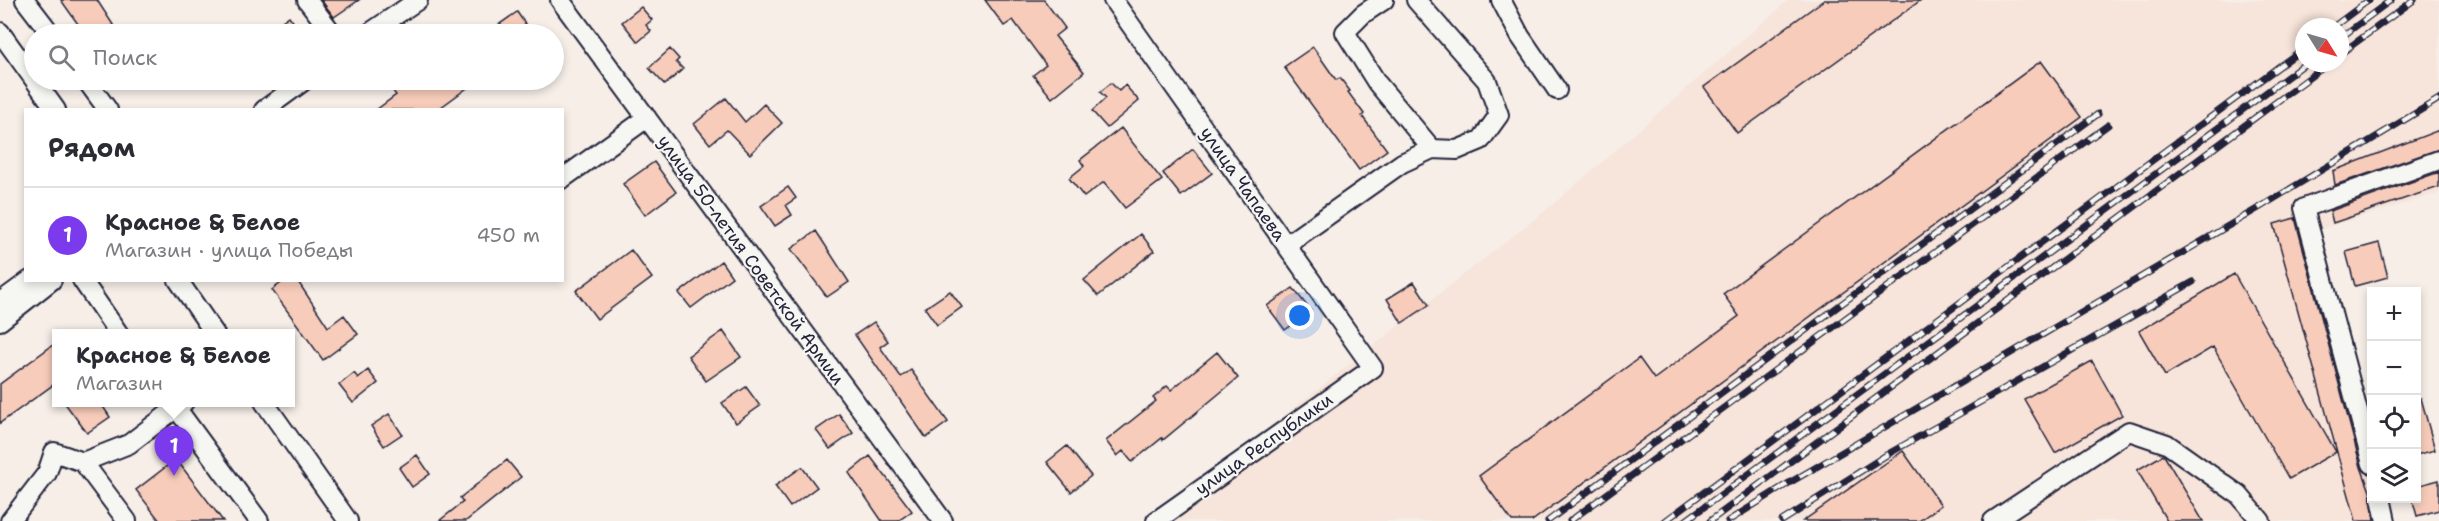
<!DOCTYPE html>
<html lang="ru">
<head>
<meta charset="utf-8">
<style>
  body { margin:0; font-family:"Shantell Sans",sans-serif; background:#f7f7f7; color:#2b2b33 }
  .controls { position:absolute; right:18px; bottom:18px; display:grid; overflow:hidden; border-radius:0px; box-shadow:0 3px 9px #0003 }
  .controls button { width:54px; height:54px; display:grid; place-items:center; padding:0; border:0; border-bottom:2px solid #e1e1e2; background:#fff; color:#2b2b33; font:30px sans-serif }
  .compass { position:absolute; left:2295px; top:18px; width:54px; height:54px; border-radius:50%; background:#fff; box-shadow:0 3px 9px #0003; rotate:127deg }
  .you { position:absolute; left:1300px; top:316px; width:21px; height:21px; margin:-15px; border:4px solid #fff; border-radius:50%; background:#1a73e8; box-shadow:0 0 0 9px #1a73e833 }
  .badge { display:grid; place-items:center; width:39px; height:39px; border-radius:50%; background:#7c3aed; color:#fff; font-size:20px; font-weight:700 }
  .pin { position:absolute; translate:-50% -50px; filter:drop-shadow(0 2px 3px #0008) }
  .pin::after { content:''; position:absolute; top:32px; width:21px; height:18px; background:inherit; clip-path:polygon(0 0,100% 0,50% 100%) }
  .popup { position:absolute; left:52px; top:329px; width:243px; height:78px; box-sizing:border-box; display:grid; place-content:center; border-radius:0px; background:#fff; filter:drop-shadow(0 2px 4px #0005); font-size:20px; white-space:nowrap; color:#7c7c81 }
  .popup b { font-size:22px; color:#2b2b33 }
  .popup::after { content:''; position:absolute; left:50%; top:100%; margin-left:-12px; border:12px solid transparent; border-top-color:#fff }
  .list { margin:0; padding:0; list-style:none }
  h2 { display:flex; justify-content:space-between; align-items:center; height:78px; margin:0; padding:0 24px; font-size:26px }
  h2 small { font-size:20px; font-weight:400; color:#7c7c81 }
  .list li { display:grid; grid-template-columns:39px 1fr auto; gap:18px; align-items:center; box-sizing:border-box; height:96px; padding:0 24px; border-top:2px solid #e1e1e2 }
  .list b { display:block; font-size:22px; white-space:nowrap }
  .list p { margin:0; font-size:20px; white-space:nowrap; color:#7c7c81 }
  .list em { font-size:20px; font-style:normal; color:#7c7c81 }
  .icon { flex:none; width:33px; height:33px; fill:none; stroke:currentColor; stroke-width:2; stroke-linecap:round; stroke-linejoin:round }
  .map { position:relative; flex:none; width:2439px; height:521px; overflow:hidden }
  .search { position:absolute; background:#fff; box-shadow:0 3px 9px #0003; left:24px; top:24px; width:540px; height:66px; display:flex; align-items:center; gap:15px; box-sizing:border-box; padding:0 21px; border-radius:33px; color:#7c7c81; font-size:22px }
  .panel { position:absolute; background:#fff; box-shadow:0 3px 9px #0003; left:24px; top:108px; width:540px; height:174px; border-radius:0px }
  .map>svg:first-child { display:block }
</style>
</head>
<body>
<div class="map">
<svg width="2439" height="521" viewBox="0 0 2439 521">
  <rect width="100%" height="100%" fill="#f6eee7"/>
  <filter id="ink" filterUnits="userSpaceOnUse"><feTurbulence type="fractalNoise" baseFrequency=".0167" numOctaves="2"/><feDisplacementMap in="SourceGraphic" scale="12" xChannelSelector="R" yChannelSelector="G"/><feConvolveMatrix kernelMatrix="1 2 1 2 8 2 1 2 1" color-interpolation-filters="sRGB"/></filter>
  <g filter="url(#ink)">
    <path fill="#f7e4da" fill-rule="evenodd" d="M 1789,0 L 2439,0 L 2439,193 L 2307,233 L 2371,474 L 2372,498 L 2378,499 L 2384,521 L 1150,521 L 1549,208 ZM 2304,27 L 2340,27 L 2340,63 L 2304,63 Z"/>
    <path fill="#f8ccba" stroke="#22223b" stroke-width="1.5" d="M 61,0 L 97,0 L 119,34 L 85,34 Z
      M 321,0 L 359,0 L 334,17 Z
      M 985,0 L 1044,0 L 1065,28 L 1055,36 L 1084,72 L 1052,98 L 1033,75 L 1046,65 L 1013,20 L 1004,26 Z
      M 1824,0 L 1921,0 L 1737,133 L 1704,87 Z
      M 641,7 L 652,20 L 646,25 L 651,31 L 638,42 L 622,22 Z
      M 517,12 L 532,34 L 504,34 L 497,26 Z
      M 289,16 L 302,34 L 264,34 Z
      M 1313,47 L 1336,80 L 1340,78 L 1350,91 L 1348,92 L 1364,114 L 1362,116 L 1387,150 L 1359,170 L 1284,67 Z
      M 670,49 L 679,59 L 676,62 L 683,69 L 665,85 L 649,68 Z
      M 2041,61 L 2082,117 L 1532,521 L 1512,521 L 1479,476 L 1639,358 L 1654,379 L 1739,316 L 1723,294 Z
      M 401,80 L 478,80 L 437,110 L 376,110 L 396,95 L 390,87 Z
      M 1111,83 L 1119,91 L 1125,85 L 1139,101 L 1107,128 L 1092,111 L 1106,98 L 1100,92 Z
      M 726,98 L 745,122 L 764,104 L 782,123 L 750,154 L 727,130 L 710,144 L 694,124 Z
      M 1121,128 L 1162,180 L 1125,208 L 1104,182 L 1084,197 L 1069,178 L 1084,166 L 1080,160 Z
      M 2439,130 L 2439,149 L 2335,185 L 2333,171 Z
      M 1193,149 L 1212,173 L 1181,196 L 1163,173 Z
      M 654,162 L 676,192 L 645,215 L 623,184 Z
      M 2439,172 L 2439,187 L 2333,223 L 2330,211 Z
      M 788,187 L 796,198 L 786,205 L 792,215 L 775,226 L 761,206 Z
      M 2295,218 L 2361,467 L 2371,494 L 2374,521 L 2356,521 L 2274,224 Z
      M 816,231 L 849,282 L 827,297 L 791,249 Z
      M 1141,234 L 1154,251 L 1098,296 L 1084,280 Z
      M 2379,243 L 2388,277 L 2355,286 L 2346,252 Z
      M 631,250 L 652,278 L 597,319 L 576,291 Z
      M 721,261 L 732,277 L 691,308 L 679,293 Z
      M 2234,274 L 2336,452 L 2289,479 L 2213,347 L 2165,376 L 2139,331 Z
      M 285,280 L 297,280 L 328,327 L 344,315 L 358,334 L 323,360 L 272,290 Z
      M 1414,282 L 1429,305 L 1402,323 L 1387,299 Z
      M 1293,288 L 1311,311 L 1285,330 L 1267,306 Z
      M 950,291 L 962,307 L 937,325 L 925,308 Z
      M 874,322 L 888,341 L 880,347 L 901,377 L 911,370 L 948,422 L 926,438 L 855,335 Z
      M 723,331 L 741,357 L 706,381 L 688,356 Z
      M 57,342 L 57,382 L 0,423 L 0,384 Z
      M 1217,352 L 1238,378 L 1163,440 L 1162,438 L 1132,462 L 1123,451 L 1117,456 L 1106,441 L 1156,401 L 1153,398 L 1167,386 L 1171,390 Z
      M 2092,361 L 2122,415 L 2055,453 L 2024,399 Z
      M 368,370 L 378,383 L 353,403 L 339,385 L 354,373 L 358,378 Z
      M 746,387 L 760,406 L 736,423 L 722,403 Z
      M 2421,398 L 2435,450 L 2416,455 L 2416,399 Z
      M 64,402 L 100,402 L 110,417 L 87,433 Z
      M 389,414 L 402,434 L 384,446 L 371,426 Z
      M 839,414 L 853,433 L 830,449 L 816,430 Z
      M 1067,446 L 1091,476 L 1071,492 L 1047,462 Z
      M 1903,451 L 1941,505 L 1919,521 L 1803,521 Z
      M 417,455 L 430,474 L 412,487 L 399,468 Z
      M 2163,455 L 2165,457 L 2203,521 L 2167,521 L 2137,470 Z
      M 870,456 L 912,511 L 898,521 L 882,521 L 849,473 Z
      M 176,459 L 223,521 L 160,521 L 136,490 Z
      M 507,460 L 521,477 L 466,521 L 439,521 L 463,502 L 460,498 Z
      M 802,467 L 817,487 L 790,507 L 775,486 Z
      M 2439,480 L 2439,510 L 2417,516 L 2412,498 L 2416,498 L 2416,486 Z"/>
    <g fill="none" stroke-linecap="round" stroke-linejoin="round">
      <g stroke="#22223b" stroke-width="22">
        <path id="minor" d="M 25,0 L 51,34
          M 307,0 L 333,34
          M 560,0 L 943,521
          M 1113,0 L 1373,368 L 1156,521
          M 1384,0 L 1363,14 L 1345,32 L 1377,83 L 1432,149
          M 1501,0 L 1520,36 L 1557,90
          M 0,32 L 56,110
          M 368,34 L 418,0
          M 86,80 L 108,110
          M 264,110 L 305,80
          M 562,179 L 647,118
          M 1286,245 L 1402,163 L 1432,149 L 1457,150 L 1481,140 L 1499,115 L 1487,81 L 1416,0
          M 82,280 L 119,334
          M 178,280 L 215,334
          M 0,302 L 30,280
          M 0,321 L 52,280
          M 172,402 L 259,521
          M 264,402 L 348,521
          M 83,462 L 129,444 L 184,402
          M 2372,464 L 2304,208 L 2439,160
          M 2381,498 L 2386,521
          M 10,521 L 47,473 L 54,452 L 83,462 L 127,521
          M 1993,521 L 2129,431 L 2167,444 L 2239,495 L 2261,521"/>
      </g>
      <use href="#minor" stroke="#f6f6f2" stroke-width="18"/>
      <g stroke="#22223b" stroke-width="7">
        <path id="rail" d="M 2333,27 L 2369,0
          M 2340,38 L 2391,0
          M 2340,54 L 2414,0
          M 1548,521 L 2098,114
          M 1570,521 L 2108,125
          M 1665,521 L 2304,48
          M 1685,521 L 2306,63
          M 1710,521 L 2329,63
          M 1728,521 L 1784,486 L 2257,209 L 2439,99
          M 1782,521 L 1888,454 L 2193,282"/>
      </g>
      <use href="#rail" stroke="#f6f6f2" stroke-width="4.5" stroke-dasharray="14" stroke-linecap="butt"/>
    </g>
  </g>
  <g text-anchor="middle" stroke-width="4.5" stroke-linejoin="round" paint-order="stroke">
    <g font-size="18" fill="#22223b" stroke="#f6f6f2">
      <text transform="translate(1243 184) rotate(55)" y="6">улица Чапаева</text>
      <text transform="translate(751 260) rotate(54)" y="6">улица 50-летия Советской Армии</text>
      <text transform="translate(1264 444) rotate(-35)" y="6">улица Республики</text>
    </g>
  </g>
</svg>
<div class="controls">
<button>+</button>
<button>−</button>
<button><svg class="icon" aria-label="locate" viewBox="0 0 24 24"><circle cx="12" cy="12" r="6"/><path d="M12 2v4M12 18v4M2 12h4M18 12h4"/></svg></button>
<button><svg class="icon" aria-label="layers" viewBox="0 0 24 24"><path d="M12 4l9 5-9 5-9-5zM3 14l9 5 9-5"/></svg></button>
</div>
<svg class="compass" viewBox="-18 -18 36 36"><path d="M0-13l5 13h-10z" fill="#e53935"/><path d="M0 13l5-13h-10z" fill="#7c7c81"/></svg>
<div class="you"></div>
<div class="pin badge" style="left:174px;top:476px">1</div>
<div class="popup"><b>Красное &amp; Белое</b>Магазин</div>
<div class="search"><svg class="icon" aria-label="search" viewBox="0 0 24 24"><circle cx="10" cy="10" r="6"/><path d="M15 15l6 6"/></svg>Поиск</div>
<section class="panel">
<h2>Рядом<small></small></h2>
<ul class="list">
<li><span class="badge">1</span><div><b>Красное &amp; Белое</b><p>Магазин · улица Победы</p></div><em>450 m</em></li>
</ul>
</section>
</div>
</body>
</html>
